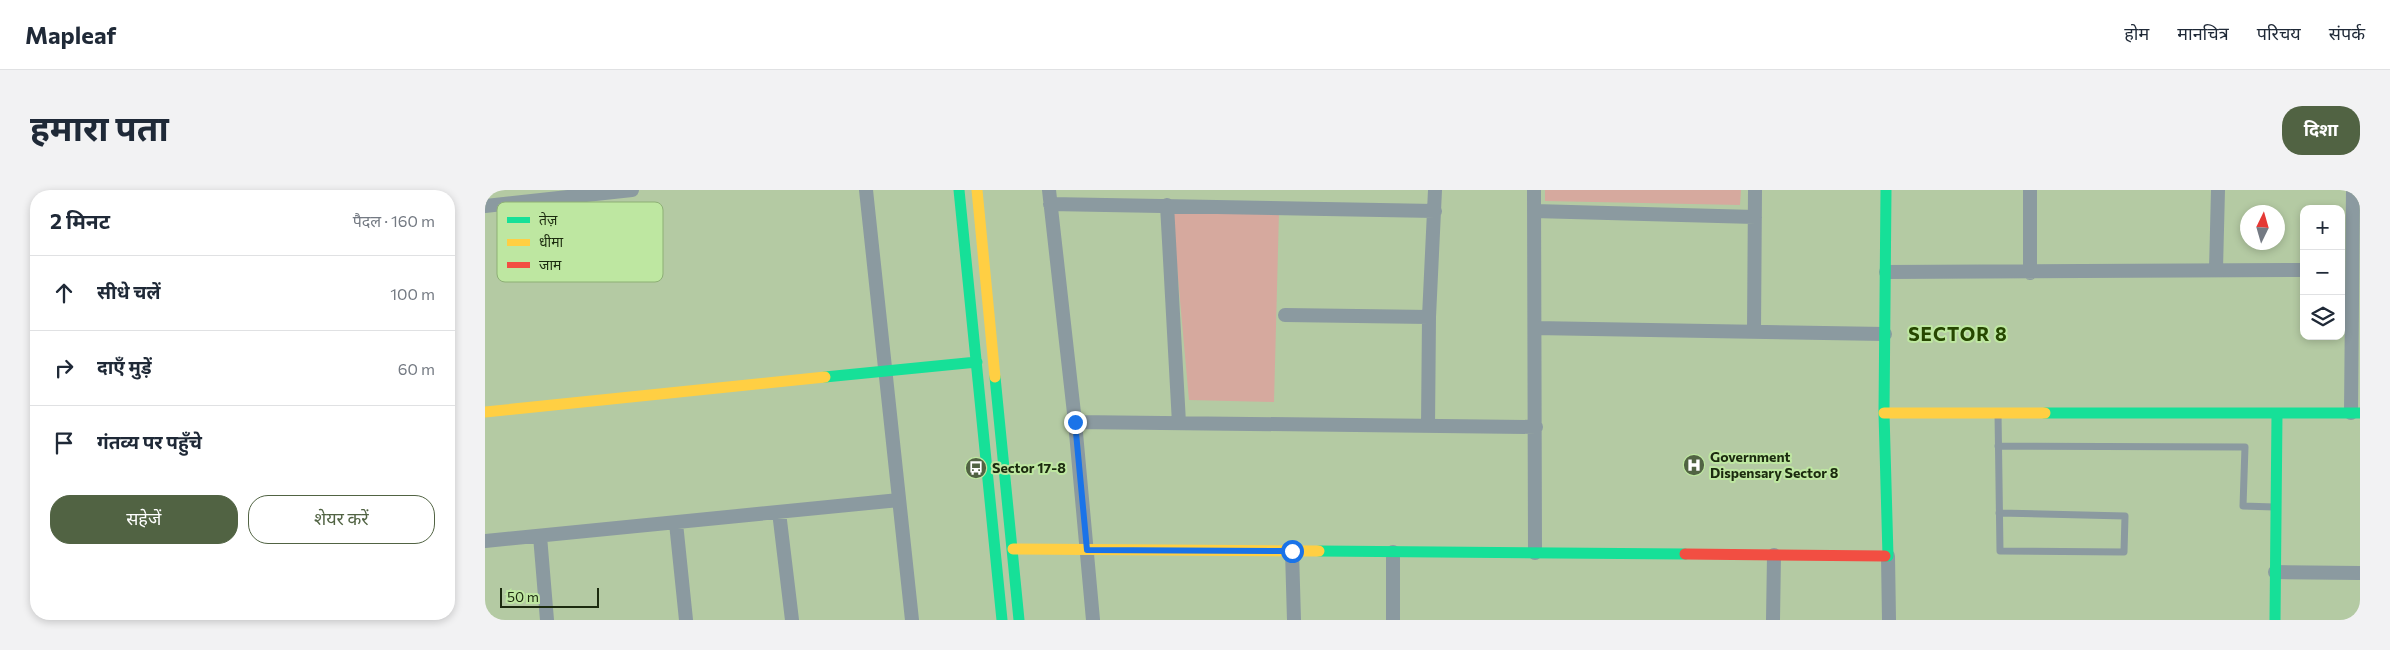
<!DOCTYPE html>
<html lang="hi">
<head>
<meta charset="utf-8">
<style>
  body { margin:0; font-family:Commissioner,"Noto Sans Devanagari",sans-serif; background:#f2f2f3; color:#1f2937 }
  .controls { position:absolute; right:15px; top:15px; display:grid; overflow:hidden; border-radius:10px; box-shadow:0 2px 8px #0003 }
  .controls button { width:45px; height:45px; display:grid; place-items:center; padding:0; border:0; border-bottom:1px solid #e0e1e3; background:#fff; color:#1f2937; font:25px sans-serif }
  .compass { position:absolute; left:1755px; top:15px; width:45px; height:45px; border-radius:50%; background:#fff; box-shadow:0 2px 8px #0003; rotate:5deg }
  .scale { position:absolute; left:15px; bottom:12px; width:99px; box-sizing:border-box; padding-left:5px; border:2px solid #1c2b0f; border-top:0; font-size:14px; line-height:18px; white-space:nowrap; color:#1c2b0f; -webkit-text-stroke:4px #bee7a1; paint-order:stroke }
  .stop { position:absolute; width:15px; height:15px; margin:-11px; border:4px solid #1a73e8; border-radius:50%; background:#fff }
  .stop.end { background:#1a73e8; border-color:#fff; box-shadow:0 1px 5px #0008 }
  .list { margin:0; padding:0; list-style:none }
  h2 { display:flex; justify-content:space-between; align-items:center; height:65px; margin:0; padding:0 20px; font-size:21px }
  h2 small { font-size:16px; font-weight:400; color:#747a83 }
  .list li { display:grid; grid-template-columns:32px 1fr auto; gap:15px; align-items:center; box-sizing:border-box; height:75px; padding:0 20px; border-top:1px solid #e0e1e3 }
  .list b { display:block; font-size:19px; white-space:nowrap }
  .list em { font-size:16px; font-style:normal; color:#747a83 }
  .actions { display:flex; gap:10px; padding:15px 20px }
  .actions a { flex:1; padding:11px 0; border:1px solid #516343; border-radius:20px; text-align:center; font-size:18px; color:#516343 }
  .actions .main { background:#516343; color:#fff }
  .icon { flex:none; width:28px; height:28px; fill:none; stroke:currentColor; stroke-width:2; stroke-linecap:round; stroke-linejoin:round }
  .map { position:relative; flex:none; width:1875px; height:430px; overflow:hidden; border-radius:20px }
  header { display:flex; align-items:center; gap:30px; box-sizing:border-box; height:70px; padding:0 25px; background:#fff; border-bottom:1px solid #e0e1e3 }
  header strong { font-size:24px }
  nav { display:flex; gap:28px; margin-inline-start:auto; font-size:18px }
  .intro { display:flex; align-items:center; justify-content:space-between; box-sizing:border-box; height:120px; padding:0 30px }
  h1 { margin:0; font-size:35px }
  .button { padding:12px 22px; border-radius:20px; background:#516343; color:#fff; font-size:18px; font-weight:700 }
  main { display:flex; gap:30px; padding:0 30px }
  aside { flex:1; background:#fff; border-radius:20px; box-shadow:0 2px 8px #0003 }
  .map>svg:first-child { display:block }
</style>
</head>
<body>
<header>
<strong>Mapleaf</strong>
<nav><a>होम</a><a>मानचित्र</a><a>परिचय</a><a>संपर्क</a></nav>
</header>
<div class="intro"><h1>हमारा पता</h1><a class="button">दिशा</a></div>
<main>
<aside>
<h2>2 मिनट<small>पैदल · 160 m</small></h2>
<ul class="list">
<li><svg class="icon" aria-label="ahead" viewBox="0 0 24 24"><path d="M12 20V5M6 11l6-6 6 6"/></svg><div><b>सीधे चलें</b></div><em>100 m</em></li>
<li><svg class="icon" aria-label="right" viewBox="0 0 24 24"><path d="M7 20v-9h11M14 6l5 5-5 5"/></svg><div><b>दाएँ मुड़ें</b></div><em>60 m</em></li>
<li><svg class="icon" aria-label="arrive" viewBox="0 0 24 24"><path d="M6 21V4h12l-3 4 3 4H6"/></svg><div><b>गंतव्य पर पहुँचे</b></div></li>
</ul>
<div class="actions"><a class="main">सहेजें</a><a>शेयर करें</a></div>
</aside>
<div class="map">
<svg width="1875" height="430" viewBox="0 0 1875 430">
  <rect width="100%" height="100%" fill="#b4caa3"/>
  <path fill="#d6a99e" d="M 1060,0 L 1256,0 L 1255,15 L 1060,11 Z
    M 687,21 L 794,22 L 789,212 L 704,210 Z"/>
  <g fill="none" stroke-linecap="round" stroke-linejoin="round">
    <path stroke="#8b9aa0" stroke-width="7" d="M 1513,223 L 1515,361 L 1639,362 L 1640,326 L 1514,323
      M 1513,256 L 1760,257 L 1758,316 L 1789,317"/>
    <path stroke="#8b9aa0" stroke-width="14" d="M 381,0 L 427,430
      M 564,0 L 590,232 L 608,430
      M 1049,0 L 1050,363
      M 565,14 L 950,21
      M 682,15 L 694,233
      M 0,16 L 147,0
      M 1049,21 L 1270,27
      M 1731,79 L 1733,0
      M 1401,82 L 1819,80
      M 1545,83 L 1545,0
      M 800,125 L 944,127
      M 1050,138 L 1400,144
      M 1269,141 L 1270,0
      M 1866,223 L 1868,0
      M 590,232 L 1051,237
      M 943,236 L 944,127 L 950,0
      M 294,322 L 307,430
      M 191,333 L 201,430
      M 55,346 L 62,430
      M 0,351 L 414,310
      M 807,361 L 809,430
      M 908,362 L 908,430
      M 1403,366 L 1404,430
      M 1790,382 L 1875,383
      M 1288,430 L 1289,365"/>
    <path stroke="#16e098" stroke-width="11" d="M 474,0 L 517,430
      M 340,187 L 492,172
      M 510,187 L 534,430
      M 1560,223 L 1875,223
      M 834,361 L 1200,364
      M 1400,366 L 1403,366 L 1399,223 L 1401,0
      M 1790,430 L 1792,224"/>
    <path stroke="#ffcf43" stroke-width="11" d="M 492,0 L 510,187
      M 0,222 L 340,187
      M 1399,223 L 1560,223
      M 528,359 L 834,361"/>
    <path stroke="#f24e42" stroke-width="11" d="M 1200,364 L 1400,366"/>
  </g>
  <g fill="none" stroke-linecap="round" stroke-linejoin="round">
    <path stroke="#1a73e8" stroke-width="6" d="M 590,232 L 602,360 L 807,361"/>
  </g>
  <defs>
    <g id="hospital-disc" transform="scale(1.125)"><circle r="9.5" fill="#516343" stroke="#bee7a1"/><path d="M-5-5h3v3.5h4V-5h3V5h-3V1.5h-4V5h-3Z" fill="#fff"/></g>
    <g id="bus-disc" transform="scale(1.125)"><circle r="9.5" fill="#516343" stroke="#bee7a1"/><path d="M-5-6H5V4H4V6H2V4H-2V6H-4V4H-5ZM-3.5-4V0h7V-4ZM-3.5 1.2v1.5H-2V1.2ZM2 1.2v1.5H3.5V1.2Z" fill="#fff"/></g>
  </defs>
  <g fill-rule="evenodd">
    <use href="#hospital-disc" x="1209" y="275"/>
    <use href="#bus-disc" x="491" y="278"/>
  </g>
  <g text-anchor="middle" stroke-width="4" stroke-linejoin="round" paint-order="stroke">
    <g font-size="14" font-weight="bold" fill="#1c2b0f" stroke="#bee7a1" text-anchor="start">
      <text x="1225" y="272">Government<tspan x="1225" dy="16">Dispensary Sector 8</tspan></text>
      <text x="507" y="283">Sector 17-8</text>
    </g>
    <g font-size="19" font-weight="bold" letter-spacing="1" fill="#274700" stroke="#bee7a1">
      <text x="1473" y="151">SECTOR 8</text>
    </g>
  </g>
  <rect x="12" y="12" width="166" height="80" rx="8" fill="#bee7a1" stroke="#8daf75" stroke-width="1"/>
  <rect x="22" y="27" width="23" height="6" fill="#16e098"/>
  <rect x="22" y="49" width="23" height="7" fill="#ffcf43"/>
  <rect x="22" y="72" width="23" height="6" fill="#f24e42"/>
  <g font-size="14" fill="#1c2b0f">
    <text x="54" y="35">तेज़</text>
    <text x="54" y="57">धीमा</text>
    <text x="54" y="80">जाम</text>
  </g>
</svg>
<div class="controls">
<button>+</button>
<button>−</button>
<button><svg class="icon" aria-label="layers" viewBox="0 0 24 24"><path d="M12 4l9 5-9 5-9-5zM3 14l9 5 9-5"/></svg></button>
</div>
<svg class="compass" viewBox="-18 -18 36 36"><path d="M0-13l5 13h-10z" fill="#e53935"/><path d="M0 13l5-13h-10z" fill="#747a83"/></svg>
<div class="scale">50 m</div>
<div class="stop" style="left:807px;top:361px"></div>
<div class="stop end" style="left:590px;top:232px"></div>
</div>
</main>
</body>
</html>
